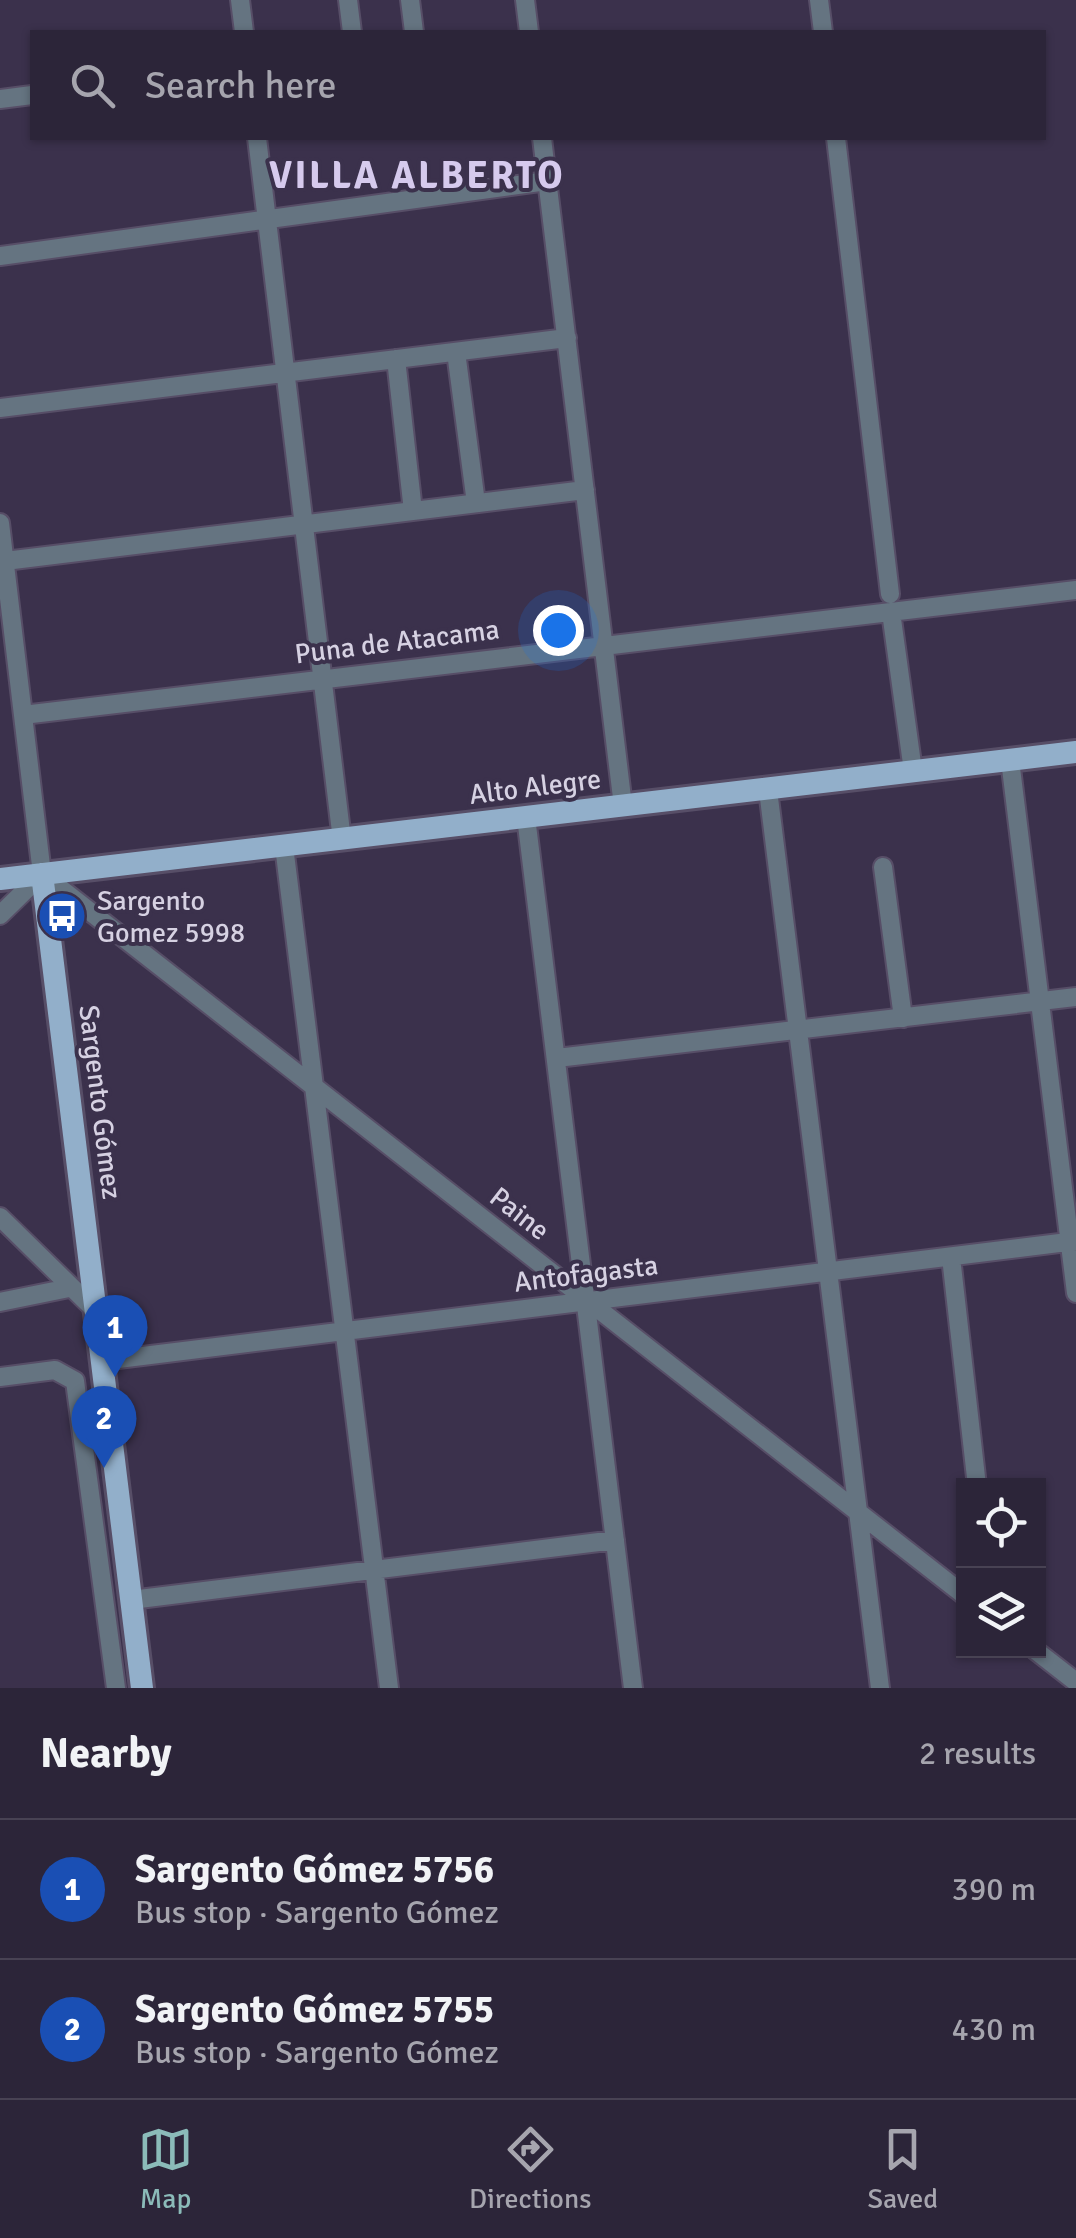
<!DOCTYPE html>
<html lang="en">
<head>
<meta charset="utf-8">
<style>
  body { margin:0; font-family:Signika,sans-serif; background:#383144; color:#f1f3f6 }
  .controls { position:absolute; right:30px; bottom:30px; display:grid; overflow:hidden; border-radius:0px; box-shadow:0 2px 8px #0004 }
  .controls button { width:90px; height:90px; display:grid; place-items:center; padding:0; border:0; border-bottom:2px solid #484253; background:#2c2539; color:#f1f3f6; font:50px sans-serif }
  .you { position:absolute; left:558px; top:630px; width:35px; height:35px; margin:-25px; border:8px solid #fff; border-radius:50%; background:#1a73e8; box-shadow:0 0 0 15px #1a73e833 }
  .badge { display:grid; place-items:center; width:65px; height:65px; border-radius:50%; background:#8bbbb9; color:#fff; font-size:32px; font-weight:700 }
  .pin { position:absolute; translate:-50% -82px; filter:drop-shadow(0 2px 5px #0008) }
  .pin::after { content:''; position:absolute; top:52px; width:35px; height:30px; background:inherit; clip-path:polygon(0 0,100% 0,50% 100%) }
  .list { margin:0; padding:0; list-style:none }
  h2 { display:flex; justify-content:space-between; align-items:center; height:130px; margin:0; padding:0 40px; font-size:42px }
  h2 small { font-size:32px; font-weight:400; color:#a6a5ae }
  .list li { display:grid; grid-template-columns:65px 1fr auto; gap:30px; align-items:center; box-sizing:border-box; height:140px; padding:0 40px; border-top:2px solid #484253 }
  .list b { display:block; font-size:38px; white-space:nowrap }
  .list p { margin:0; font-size:32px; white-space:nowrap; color:#a6a5ae }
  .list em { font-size:32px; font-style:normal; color:#a6a5ae }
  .icon { flex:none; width:55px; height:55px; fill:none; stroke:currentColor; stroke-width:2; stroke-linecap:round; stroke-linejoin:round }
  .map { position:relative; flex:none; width:1076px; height:1688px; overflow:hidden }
  .search { position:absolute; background:#2c2539; box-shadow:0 2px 8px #0004; left:30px; right:30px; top:30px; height:110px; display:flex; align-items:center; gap:25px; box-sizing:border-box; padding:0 35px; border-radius:0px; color:#a6a5ae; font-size:38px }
  .sheet { height:410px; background:#2c2539 }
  nav { display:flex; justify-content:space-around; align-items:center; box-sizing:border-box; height:140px; border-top:2px solid #484253; background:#2c2539; font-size:28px; color:#a6a5ae }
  nav a { display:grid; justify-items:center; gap:5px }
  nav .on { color:#8bbbb9 }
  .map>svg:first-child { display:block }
</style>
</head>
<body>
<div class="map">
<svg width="1076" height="1688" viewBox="0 0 1076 1688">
  <rect width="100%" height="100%" fill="#3b314c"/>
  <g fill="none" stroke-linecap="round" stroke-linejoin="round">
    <g stroke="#574e67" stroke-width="22">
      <path id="minor" d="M 240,0 L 244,32
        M 348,0 L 352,32
        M 410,0 L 414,32
        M 525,0 L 529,32
        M 819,0 L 823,32
        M 0,99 L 32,95
        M 257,138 L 342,840
        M 542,138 L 623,806
        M 836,138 L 890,594
        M 0,256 L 547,181
        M 456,352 L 476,503
        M 396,359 L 413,511
        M 0,408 L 567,338
        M 0,523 L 42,874
        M 5,561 L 585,490
        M 891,612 L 913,771
        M 23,715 L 1076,590
        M 1010,760 L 1076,1293
        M 768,790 L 880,1688
        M 526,817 L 633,1688
        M 284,846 L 389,1688
        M 883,867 L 903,1018
        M 42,874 L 964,1595
        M 0,915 L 42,874
        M 557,1058 L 1076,997
        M 0,1217 L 97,1312
        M 951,1257 L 977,1486
        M 0,1302 L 69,1288
        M 102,1361 L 1076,1241
        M 0,1377 L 55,1370 L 75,1381 L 116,1688
        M 131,1600 L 615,1540
        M 1035,1650 L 1076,1682"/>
    </g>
    <g stroke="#574e67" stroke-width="28">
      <path id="major" d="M 42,874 L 142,1688
        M 0,879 L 1076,752"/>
    </g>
    <use href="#minor" stroke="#657481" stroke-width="18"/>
    <use href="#major" stroke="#92afca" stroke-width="22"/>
  </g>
  <defs>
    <g id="bus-disc" transform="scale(2.5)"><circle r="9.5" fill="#1a4fb4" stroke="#3b314c"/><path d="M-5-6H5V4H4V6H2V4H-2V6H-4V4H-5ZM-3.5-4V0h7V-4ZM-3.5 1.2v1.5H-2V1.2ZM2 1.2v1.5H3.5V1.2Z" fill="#fff"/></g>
  </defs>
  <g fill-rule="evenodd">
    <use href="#bus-disc" x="62" y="916"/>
  </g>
  <g text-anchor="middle" stroke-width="8" stroke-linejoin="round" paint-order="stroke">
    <g font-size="28" fill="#d6d1e2" stroke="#3b314c">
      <text transform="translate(397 641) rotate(-7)" y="10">Puna de Atacama</text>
      <text transform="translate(535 786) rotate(-7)" y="10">Alto Alegre</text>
      <text transform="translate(101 1102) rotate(83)" y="10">Sargento Gómez</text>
      <text transform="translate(520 1213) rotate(38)" y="10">Paine</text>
      <text transform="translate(586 1273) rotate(-7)" y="10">Antofagasta</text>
    </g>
    <g font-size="28" fill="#d6d1e2" stroke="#3b314c" text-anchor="start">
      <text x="97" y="910">Sargento<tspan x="97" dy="32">Gomez 5998</tspan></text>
    </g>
    <g font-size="38" font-weight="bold" letter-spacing="2.5" fill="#d6caed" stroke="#3b314c">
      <text x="417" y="188">VILLA ALBERTO</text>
    </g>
  </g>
</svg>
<div class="controls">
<button><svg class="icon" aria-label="locate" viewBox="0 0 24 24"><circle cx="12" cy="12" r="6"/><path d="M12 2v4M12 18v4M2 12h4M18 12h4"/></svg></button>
<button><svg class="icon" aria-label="layers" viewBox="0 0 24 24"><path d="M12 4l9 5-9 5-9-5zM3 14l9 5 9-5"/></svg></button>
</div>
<div class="you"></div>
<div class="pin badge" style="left:115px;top:1377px;background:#1a4fb4">1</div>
<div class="pin badge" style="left:104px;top:1468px;background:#1a4fb4">2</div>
<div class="search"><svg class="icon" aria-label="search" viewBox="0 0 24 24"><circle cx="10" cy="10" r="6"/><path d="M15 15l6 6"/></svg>Search here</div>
</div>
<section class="sheet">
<h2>Nearby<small>2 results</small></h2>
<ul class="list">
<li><span class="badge" style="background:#1a4fb4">1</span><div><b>Sargento Gómez 5756</b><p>Bus stop · Sargento Gómez</p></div><em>390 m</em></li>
<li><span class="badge" style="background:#1a4fb4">2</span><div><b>Sargento Gómez 5755</b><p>Bus stop · Sargento Gómez</p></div><em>430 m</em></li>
</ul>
</section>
<nav>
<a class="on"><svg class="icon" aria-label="map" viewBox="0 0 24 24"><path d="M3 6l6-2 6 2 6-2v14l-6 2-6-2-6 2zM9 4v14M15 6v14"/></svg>Map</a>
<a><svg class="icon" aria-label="directions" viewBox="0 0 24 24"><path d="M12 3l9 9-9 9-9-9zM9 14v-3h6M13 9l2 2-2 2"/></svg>Directions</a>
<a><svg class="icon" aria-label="saved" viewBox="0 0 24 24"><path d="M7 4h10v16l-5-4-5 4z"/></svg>Saved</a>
</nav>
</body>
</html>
